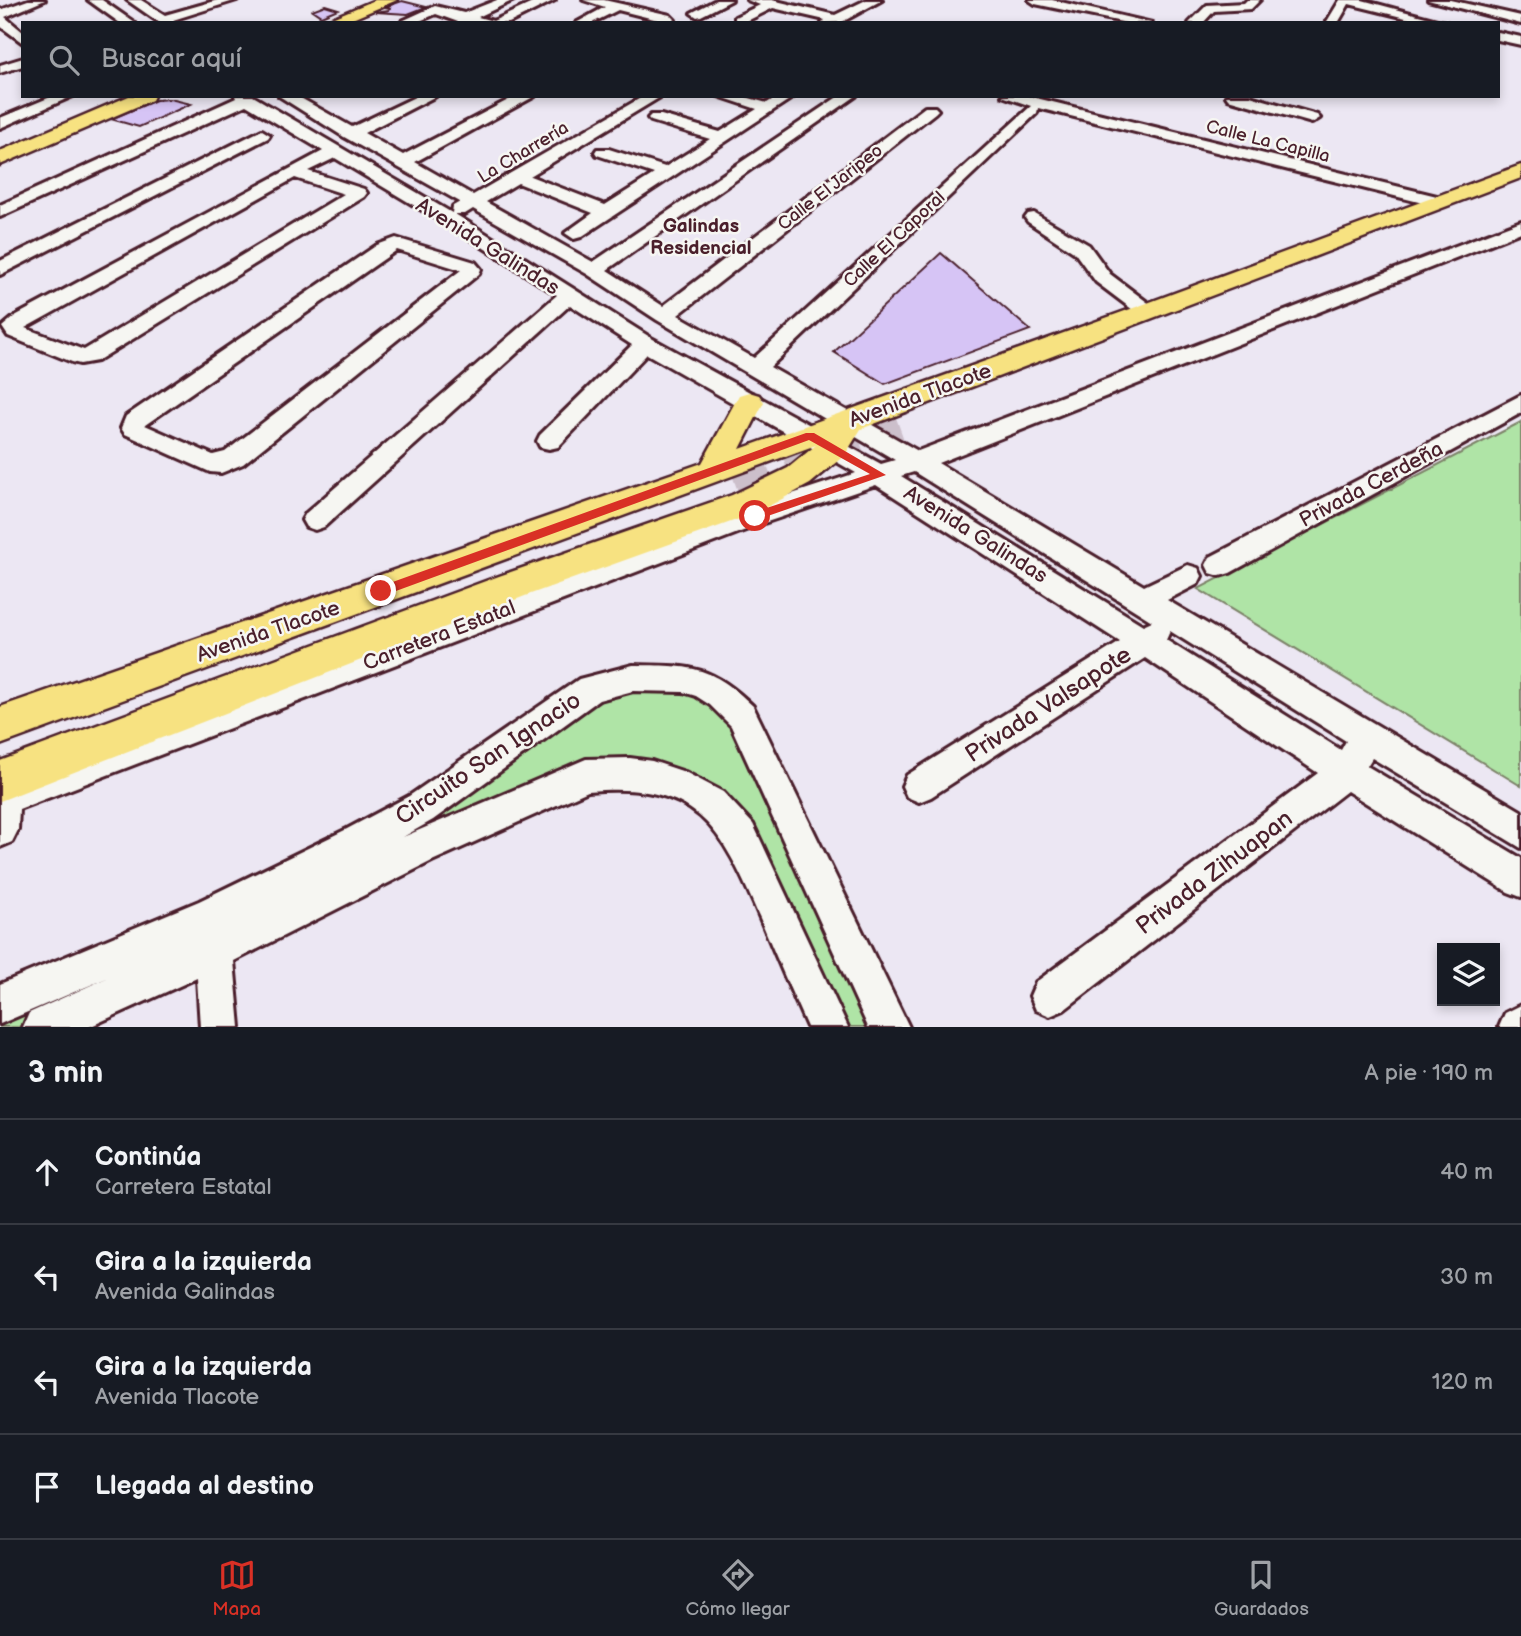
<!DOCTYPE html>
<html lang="es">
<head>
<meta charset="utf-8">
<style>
  body { margin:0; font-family:"Balsamiq Sans",sans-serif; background:#242831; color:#f1f3f6 }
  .controls { position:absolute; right:21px; bottom:21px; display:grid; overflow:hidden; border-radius:0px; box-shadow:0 4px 10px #0003 }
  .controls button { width:63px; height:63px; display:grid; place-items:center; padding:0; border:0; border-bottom:2px solid #363941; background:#171b24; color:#f1f3f6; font:35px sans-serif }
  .stop { position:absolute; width:21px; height:21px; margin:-16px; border:5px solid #d93025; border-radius:50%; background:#fff }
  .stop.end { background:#d93025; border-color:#fff; box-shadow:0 2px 7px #0008 }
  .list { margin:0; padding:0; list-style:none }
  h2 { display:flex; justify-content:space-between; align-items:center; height:91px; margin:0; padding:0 28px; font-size:30px }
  h2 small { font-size:23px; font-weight:400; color:#9ea1a6 }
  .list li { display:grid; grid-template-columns:46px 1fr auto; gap:21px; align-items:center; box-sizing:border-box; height:105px; padding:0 28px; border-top:2px solid #363941 }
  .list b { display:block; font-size:26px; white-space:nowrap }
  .list p { margin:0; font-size:23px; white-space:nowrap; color:#9ea1a6 }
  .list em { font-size:23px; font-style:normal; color:#9ea1a6 }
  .icon { flex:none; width:38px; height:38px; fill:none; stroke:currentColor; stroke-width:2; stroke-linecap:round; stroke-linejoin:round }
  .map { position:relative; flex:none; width:1521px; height:1027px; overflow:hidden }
  .search { position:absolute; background:#171b24; box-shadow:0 4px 10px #0003; left:21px; right:21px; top:21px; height:77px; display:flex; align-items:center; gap:18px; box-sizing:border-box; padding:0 24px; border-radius:0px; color:#9ea1a6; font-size:26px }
  .sheet { height:511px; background:#171b24 }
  nav { display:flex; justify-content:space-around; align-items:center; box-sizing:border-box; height:98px; border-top:2px solid #363941; background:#171b24; font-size:19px; color:#9ea1a6 }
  nav a { display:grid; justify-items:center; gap:4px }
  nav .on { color:#d93025 }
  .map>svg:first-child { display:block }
</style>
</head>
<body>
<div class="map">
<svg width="1521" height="1027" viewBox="0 0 1521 1027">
  <rect width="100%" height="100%" fill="#ece7f3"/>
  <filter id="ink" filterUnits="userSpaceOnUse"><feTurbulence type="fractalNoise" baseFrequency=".0143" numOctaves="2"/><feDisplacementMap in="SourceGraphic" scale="14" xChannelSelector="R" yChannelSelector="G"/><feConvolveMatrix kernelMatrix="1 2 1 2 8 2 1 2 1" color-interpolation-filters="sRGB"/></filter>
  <g filter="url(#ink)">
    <path fill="#afe4a6" stroke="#7c8268" stroke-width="2" d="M 1521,422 L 1521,786 L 1198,589 Z
      M 633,678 L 721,695 L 889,1027 L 828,1027 L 717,809 L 614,771 L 43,1027 L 0,1027 L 0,1004 L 212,914 Z"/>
    <path fill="#d6c4f5" stroke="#4a1f2b" stroke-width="2" d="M 402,1 L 426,7 L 408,14 L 375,12 L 389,10 L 390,8 L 385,7 Z
      M 325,5 L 338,9 L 321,16 L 312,10 Z
      M 170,99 L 191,104 L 139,127 L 111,119 L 156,100 Z
      M 941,253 L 1030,330 L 885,384 L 834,352 Z"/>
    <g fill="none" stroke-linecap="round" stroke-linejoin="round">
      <path stroke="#ccbfcb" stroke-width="28" stroke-dasharray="28 14" stroke-linecap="butt" d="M 794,465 L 911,423"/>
      <path stroke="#ccbfcb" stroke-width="36" stroke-dasharray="36 18" stroke-linecap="butt" d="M 736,486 L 799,463"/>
      <g stroke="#4a1f2b" stroke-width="6">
        <path id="minor" d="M 28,0 L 45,0 L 5,17 L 23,32 L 23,43 L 0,26 L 0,10 Z
          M 88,0 L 102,0 L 135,23 L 120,23 Z
          M 127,0 L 141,0 L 165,15 L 218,0 L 237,0 L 173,20 L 175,23 L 160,23 Z
          M 497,0 L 514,0 L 478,17 L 493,21 L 539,0 L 555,0 L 509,23 L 461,23 L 436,14 L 415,23 L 402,21 L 435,6 L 464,13 Z
          M 583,0 L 604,0 L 670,15 L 675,20 L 673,23 L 661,23 L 662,21 L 618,10 L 592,23 L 576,23 L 605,7 Z
          M 716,0 L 732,0 L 701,16 L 697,17 L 691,13 Z
          M 747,0 L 772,0 L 835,15 L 866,0 L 882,0 L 842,22 L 822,23 L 825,20 L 773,8 L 743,23 L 735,23 L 735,17 L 760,5 Z
          M 1029,0 L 1052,0 L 1152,23 L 1127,23 L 1035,4 Z
          M 1247,0 L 1260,0 L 1251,9 L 1214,11 L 1203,23 L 1189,23 L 1207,5 L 1244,3 Z
          M 1340,0 L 1362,0 L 1448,23 L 1426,23 L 1349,4 L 1338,23 L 1326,23 Z
          M 1428,0 L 1450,0 L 1521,16 L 1521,24 Z
          M 1498,32 L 1521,37 L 1521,45 L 1498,40 Z
          M 23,58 L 23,66 L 0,73 L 0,65 Z
          M 53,96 L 73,96 L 0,128 L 0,118 Z
          M 235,96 L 253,96 L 452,213 L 453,206 L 460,202 L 344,137 L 279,96 L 297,96 L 352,127 L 417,96 L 436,96 L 364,133 L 403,155 L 516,96 L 535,96 L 415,162 L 473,195 L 644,96 L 662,96 L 530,176 L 605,205 L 654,174 L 597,155 L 595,152 L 597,149 L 609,149 L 665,167 L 710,139 L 651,121 L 648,118 L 651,115 L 661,115 L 720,132 L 757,109 L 718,96 L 742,96 L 767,103 L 778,96 L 795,96 L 581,237 L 574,239 L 565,233 L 593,213 L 518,183 L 486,202 L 593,262 L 839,96 L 856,96 L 607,270 L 663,306 L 925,107 L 935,107 L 938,110 L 935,113 L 678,315 L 754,358 L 1031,106 L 1002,96 L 1028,96 L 1441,197 L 1444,201 L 1435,206 L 1038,108 L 1037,113 L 770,367 L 918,451 L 1521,221 L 1521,232 L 938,463 L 1144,586 L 1188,565 L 1198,568 L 1202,576 L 1198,584 L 1167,600 L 1521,811 L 1521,848 L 1372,758 L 1367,766 L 1521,858 L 1521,897 L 1508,892 L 1347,791 L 1064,1010 L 1050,1016 L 1036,1010 L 1030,996 L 1036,982 L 1318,773 L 1145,658 L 931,797 L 919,802 L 907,797 L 902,786 L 907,775 L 1120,642 L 876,485 L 764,523 L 19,809 L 18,830 L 12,842 L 0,847 L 0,783 L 746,509 L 856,473 L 647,354 L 558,447 L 549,449 L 540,447 L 537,441 L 540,435 L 632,345 L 570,305 L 324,527 L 315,530 L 306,527 L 302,520 L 306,513 L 557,295 L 470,239 L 335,158 L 308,171 L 364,189 L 367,193 L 364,197 L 97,361 L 80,364 L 72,362 L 8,336 L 2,327 L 15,316 L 323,151 L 246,105 L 0,217 L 0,205 L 236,98 ZM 295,178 L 344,194 L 84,350 L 25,328 ZM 473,209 L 587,274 L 657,320 L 895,460 L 881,464 L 653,339 L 455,214 L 465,214 ZM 914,472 L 1152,621 L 1143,625 L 901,476 ZM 1170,631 L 1346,741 L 1341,750 L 1166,640 Z
          M 1226,96 L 1250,96 L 1317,115 L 1320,118 L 1312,123 L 1228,99 Z
          M 262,130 L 270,135 L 268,138 L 0,275 L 0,261 Z
          M 1034,213 L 1089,245 L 1110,274 L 1155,308 L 1158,312 L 1155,316 L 1141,316 L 1096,282 L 1075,253 L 1028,222 L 1025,218 L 1028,214 Z
          M 396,238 L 475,262 L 481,269 L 479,274 L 243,464 L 221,473 L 210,472 L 125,434 L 121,428 L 126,416 L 377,245 ZM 397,250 L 461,270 L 225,452 L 213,455 L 145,425 Z
          M 1521,395 L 1521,413 L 1230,573 L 1220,576 L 1210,573 L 1206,565 L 1210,557 Z
          M 633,665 C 690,666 710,664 753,706 L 909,1027 L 868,1027 L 731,726 L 710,705 L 696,696 L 683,692 L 633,691 L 599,700 L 433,820 L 403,837 L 586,759 L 630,758 L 652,761 L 685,772 L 723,792 L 753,824 L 848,1027 L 807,1027 C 791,991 775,954 760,918 C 721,827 698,781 588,791 L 432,861 L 234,961 L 240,1027 L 200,1027 L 197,978 L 89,1027 L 23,1027 L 29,1013 L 109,977 L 0,1024 L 0,984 L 199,901 L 347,829 L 409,796 L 579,679 Z
          M 1521,1005 L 1521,1027 L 1499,1027 L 1505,1013 Z"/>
      </g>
      <g stroke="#4a1f2b" stroke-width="5">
        <path id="major" d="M 375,0 L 397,0 L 343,23 L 320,23 Z
          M 129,96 L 154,96 L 152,100 L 0,165 L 0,151 Z
          M 1521,165 L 1521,178 L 861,429 L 845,455 L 810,484 L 756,513 L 525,596 L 0,801 L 0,761 L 499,576 L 732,495 L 788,468 L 816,445 L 0,745 L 0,707 L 702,463 L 739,395 L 749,392 L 759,395 L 764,402 L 740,449 L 1139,306 Z"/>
      </g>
      <use href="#minor" fill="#f6f6f2" fill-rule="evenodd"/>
      <use href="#major" fill="#f7e281" fill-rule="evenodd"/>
    </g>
  </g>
  <path fill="#d93025" d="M 806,433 L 814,433 L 886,475 L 759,519 L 751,519 L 751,513 L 870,474 L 809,440 L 385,595 L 376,595 L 374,591 L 376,588 Z"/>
  <g text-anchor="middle" stroke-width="5" stroke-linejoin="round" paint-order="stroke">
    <g font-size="18" fill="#4a1f2b" stroke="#f6f6f2">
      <text transform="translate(1268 141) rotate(14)" y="6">Calle La Capilla</text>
      <text transform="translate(523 152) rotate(-31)" y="6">La Charrería</text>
      <text transform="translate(830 187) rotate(-38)" y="6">Calle El Jaripeo</text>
      <text transform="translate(894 239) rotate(-43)" y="6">Calle El Caporal</text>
    </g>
    <g font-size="19" font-weight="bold" fill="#4a1f2b" stroke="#f6f6f2">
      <text x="701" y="232">Galindas<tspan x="701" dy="22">Residencial</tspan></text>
    </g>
    <g font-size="21" fill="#4a1f2b" stroke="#f6f6f2">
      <text transform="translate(488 246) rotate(32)" y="7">Avenida Galindas</text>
      <text transform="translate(920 395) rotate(-20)" y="7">Avenida Tlacote</text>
      <text transform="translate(1371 484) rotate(-28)" y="7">Privada Cerdeña</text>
      <text transform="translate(976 534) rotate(32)" y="7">Avenida Galindas</text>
      <text transform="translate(268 631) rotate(-19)" y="7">Avenida Tlacote</text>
      <text transform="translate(439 635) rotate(-21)" y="7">Carretera Estatal</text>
    </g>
    <g font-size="24" fill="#4a1f2b" stroke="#f6f6f2">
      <text transform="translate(1048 704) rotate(-33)" y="8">Privada Valsapote</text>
      <text transform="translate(488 758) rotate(-34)" y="8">Circuito San Ignacio</text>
      <text transform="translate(1214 872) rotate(-37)" y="8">Privada Zihuapan</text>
    </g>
  </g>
</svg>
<div class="controls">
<button><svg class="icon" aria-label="layers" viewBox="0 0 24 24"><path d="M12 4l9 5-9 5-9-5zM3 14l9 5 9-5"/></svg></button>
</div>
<div class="stop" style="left:755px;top:516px"></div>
<div class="stop end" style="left:381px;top:591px"></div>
<div class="search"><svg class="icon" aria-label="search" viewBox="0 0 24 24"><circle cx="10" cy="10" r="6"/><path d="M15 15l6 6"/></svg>Buscar aquí</div>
</div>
<section class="sheet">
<h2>3 min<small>A pie · 190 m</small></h2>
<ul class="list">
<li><svg class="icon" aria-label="ahead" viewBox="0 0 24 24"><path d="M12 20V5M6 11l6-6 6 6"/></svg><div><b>Continúa</b><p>Carretera Estatal</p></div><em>40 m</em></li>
<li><svg class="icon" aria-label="left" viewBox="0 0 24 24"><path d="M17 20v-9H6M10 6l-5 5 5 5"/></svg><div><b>Gira a la izquierda</b><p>Avenida Galindas</p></div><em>30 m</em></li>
<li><svg class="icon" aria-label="left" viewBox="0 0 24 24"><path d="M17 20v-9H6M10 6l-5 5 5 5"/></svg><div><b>Gira a la izquierda</b><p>Avenida Tlacote</p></div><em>120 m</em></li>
<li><svg class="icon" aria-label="arrive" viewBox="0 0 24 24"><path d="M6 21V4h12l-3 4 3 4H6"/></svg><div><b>Llegada al destino</b></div></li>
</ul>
</section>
<nav>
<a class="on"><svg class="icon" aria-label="map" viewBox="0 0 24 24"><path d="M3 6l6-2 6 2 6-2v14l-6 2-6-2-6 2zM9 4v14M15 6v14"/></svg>Mapa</a>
<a><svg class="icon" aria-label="directions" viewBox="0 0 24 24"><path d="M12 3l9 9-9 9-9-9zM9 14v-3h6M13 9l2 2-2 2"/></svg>Cómo llegar</a>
<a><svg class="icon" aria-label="saved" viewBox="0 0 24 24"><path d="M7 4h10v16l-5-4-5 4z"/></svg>Guardados</a>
</nav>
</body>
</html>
